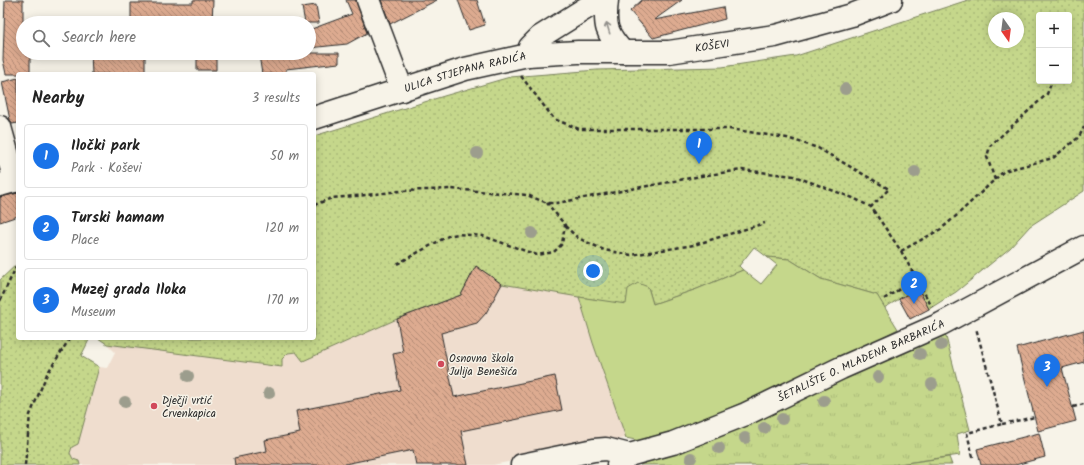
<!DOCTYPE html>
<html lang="en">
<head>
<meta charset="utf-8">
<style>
  body { margin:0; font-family:Kalam,sans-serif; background:#f6f6f6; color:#222 }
  .controls { position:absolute; right:12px; top:12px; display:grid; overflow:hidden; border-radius:4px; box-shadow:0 2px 10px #0003 }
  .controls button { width:36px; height:36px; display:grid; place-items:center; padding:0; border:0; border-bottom:1px solid #e0e0e0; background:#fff; color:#222; font:20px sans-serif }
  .compass { position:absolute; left:988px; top:12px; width:36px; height:36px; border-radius:50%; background:#fff; box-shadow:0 2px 10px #0003; rotate:166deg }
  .you { position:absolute; left:593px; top:271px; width:14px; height:14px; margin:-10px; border:3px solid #fff; border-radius:50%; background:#1a73e8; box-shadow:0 0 0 6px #1a73e833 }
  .badge { display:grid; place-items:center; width:26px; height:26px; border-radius:50%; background:#1a73e8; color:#fff; font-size:13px; font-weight:700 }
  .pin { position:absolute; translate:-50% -33px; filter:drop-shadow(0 1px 2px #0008) }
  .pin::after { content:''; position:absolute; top:21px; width:14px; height:12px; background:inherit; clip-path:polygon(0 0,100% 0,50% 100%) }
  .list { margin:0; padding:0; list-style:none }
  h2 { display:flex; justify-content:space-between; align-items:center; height:52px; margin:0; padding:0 16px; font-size:17px }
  h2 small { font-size:13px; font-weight:400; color:#767676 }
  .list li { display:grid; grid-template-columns:26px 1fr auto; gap:12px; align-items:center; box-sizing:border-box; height:64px; margin:0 8px 8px; padding:0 8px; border:1px solid #e0e0e0; border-radius:4px }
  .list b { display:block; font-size:15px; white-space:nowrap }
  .list p { margin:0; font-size:13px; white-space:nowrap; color:#767676 }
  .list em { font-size:13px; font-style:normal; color:#767676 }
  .icon { flex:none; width:22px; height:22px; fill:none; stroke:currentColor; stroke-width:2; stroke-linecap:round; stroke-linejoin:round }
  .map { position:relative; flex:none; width:1084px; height:465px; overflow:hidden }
  .search { position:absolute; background:#fff; box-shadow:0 2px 10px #0003; left:16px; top:16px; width:300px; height:44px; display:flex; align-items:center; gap:10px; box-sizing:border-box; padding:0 14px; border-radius:22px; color:#767676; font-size:15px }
  .panel { position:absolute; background:#fff; box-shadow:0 2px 10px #0003; left:16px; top:72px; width:300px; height:268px; border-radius:4px }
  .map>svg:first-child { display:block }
</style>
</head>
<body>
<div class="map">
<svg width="1084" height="465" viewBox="0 0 1084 465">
  <defs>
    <pattern id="grass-tufts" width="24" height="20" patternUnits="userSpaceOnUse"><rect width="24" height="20" fill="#c5d78b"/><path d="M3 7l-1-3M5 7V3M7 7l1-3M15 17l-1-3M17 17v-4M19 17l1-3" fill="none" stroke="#a9b978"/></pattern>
    <pattern id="forest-firs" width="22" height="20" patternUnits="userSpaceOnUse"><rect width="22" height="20" fill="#c5d78b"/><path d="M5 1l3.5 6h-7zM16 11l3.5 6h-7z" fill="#a9b978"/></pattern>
    <pattern id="park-dots" width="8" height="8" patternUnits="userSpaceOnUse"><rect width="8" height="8" fill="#c5d78b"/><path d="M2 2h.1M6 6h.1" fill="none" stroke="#a9b978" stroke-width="1.8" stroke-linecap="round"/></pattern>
    <pattern id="building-back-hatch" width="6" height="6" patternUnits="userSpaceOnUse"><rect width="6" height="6" fill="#ddab90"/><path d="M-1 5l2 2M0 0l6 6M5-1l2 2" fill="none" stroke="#b38b76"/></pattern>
  </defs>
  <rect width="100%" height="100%" fill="#f7f3e8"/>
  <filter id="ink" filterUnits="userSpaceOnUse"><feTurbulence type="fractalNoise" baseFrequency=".025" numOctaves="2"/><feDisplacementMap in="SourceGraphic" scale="8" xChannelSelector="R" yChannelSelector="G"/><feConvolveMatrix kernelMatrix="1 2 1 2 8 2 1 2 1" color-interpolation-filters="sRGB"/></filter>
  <g filter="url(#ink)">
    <path fill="#efddce" d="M 476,266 L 502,284 L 579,297 L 593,343 L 626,438 L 493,465 L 80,465 L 79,461 L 73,459 L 70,453 L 72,447 L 78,444 L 99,367 L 107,368 L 115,352 L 107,344 L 282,367 L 282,359 L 288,353 L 296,352 L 303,360 L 397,319 L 461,295 Z"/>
    <path fill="url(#grass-tufts)" stroke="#78815b" d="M 945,333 L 970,430 L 957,434 L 960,455 L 892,465 L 640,465 L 777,409 L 860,369 Z"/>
    <path fill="url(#forest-firs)" stroke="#78815b" d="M 949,457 L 952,465 L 892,465 Z"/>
    <path fill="url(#park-dots)" stroke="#78815b" fill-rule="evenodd" d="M 968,0 L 1084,0 L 1084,191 L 1030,226 L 1010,248 L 956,292 L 929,309 L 918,288 L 884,308 L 877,295 L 821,279 L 789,259 L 767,257 L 754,247 L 739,266 L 743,270 L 697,289 L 653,304 L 648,287 L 626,305 L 502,284 L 476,266 L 461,295 L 397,319 L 303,361 L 296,352 L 288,353 L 282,359 L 282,367 L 107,344 L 98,338 L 314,338 L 314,136 L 444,96 L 510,77 L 597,70 L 722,67 L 796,56 ZM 1039,15 L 1069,15 L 1069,81 L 1039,81 ZM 994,18 L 1018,18 L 1018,42 L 994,42 Z
      M 18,263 L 18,338 L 90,338 L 81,356 L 99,367 L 78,444 L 72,447 L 70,453 L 73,459 L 79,461 L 80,465 L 0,465 L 0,280 Z"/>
    <path fill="#c5d78b" stroke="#78815b" d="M 767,257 L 789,259 L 821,279 L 877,295 L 898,329 L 828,365 L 649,443 L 626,438 L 593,343 L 579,297 L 626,304 L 628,289 L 638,283 L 648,287 L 653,304 L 697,289 L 743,270 L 761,284 L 777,265 Z"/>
    <path fill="url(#building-back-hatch)" stroke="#2b2b2b" d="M 5,0 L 23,0 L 23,53 L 30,53 L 30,74 L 6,74 L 3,60 Z
      M 193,0 L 213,0 L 212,23 L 192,23 L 192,21 L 131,21 L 131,3 L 193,3 Z
      M 346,0 L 356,0 L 367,33 L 347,44 L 309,48 L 309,30 L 352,14 Z
      M 381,0 L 437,0 L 390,24 Z
      M 458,0 L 477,0 L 485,25 L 469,30 Z
      M 642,0 L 682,0 L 654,20 L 723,7 L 725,19 L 653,38 L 630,11 Z
      M 316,5 L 319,23 L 305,23 L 302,7 Z
      M 91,53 L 145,53 L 145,74 L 92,74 Z
      M 197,53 L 216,53 L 216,70 L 197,70 Z
      M 268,53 L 339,53 L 339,63 L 286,69 L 286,74 L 262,74 L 259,55 Z
      M 18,78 L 18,123 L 12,124 L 10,120 L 2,82 Z
      M 18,193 L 18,216 L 0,222 L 0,197 Z
      M 476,266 L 502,284 L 486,313 L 477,323 L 441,333 L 454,397 L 555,376 L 562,410 L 461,431 L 468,465 L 416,465 L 413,450 L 340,465 L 235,465 L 234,458 L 267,451 L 265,440 L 300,433 L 296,411 L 400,390 L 393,354 L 403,352 L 397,319 L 461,295 Z
      M 918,288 L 929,309 L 910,319 L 899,299 Z
      M 1084,330 L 1084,362 L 1062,368 L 1076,421 L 1038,431 L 1017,348 Z
      M 1039,433 L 1045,457 L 1015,465 L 981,465 L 977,449 Z"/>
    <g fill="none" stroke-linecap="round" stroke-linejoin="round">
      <g stroke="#2b2b2b" stroke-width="25">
        <g id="minor">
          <path d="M 368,0 L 402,90"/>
          <path d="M 528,55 L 530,47 L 540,37 L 599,0"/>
          <path d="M 0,127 L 15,181"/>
          <path d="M 522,465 L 594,450 L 606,449 L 629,455"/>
          <path id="s1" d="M 618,465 L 629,455 L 673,443 L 746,414 L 841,368 L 941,324 L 1084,247"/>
        </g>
      </g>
      <g stroke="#2b2b2b" stroke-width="25">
        <g id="major">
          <path d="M 607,0 C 604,26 606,33 623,52"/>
          <path id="s2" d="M 314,118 L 465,69 L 528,55 L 578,52 L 669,52 L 775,36 L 852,15 L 891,0"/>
          <path d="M 0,185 L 18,180"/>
        </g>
      </g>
      <path stroke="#2b2b2b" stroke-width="2.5" stroke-dasharray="4 3" stroke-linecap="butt" d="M 521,76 L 554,119 L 579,129 L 730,129 L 787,138 L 818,148 L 889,189 L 871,207
        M 995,180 L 987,157 L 990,146 L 1047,94 L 1052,81
        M 314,205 L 332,198 L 366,195 L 401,191 L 451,189 L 527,195 L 547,203 L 557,203 L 701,176 L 742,170 L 794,176 L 853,198 L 871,207 L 901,251 L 932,307
        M 565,226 L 578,238 L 604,250 L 631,255 L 694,245 L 765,223
        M 901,251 L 941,229 L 956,216 L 1004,171 L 1053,158 L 1079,137 L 1084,127
        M 397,264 L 448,236 L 458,234 L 483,236 L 537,255 L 554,252 L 562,244 L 565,225 L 547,203
        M 884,299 L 917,278
        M 0,301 L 18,263
        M 1073,407 L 1084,404
        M 1002,424 L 1035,417
        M 973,457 L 967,433 L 1002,424 L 976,328
        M 25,465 L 30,415 L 47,374 L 70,338"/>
      <use href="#minor" stroke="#f7f3e8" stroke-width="22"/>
      <use href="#major" stroke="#f7f3e8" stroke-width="22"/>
    </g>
    <g fill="#9c9d8d">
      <circle cx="845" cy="89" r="6"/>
      <circle cx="477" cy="153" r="6"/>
      <circle cx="915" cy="172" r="6"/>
      <circle cx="532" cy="233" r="6"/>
      <circle cx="941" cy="345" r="6"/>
      <circle cx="920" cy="354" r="6"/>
      <circle cx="188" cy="376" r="6"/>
      <circle cx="878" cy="377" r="6"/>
      <circle cx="932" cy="384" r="6"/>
      <circle cx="269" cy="393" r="6"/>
      <circle cx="824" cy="401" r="6"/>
      <circle cx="125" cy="402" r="6"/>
      <circle cx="782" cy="419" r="6"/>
      <circle cx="764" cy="428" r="6"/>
      <circle cx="745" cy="438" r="6"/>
      <circle cx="719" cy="448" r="6"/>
      <circle cx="691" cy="458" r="6"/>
    </g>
    <defs><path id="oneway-shaft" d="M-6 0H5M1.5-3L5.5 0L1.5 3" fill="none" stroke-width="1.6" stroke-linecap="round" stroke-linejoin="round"/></defs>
    <use stroke="#918f8a" href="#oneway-shaft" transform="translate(608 28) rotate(-107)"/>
  </g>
  <g fill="#d1495b" stroke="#f7f3e8" stroke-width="1.5">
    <circle cx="441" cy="364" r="4"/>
    <circle cx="154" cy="406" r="4"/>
  </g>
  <g text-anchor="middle" stroke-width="3" stroke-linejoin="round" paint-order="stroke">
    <g font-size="11" fill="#2b2b2b" stroke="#f7f3e8">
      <text dy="4" stroke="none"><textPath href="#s2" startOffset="408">KOŠEVI</textPath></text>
      <text dy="4" stroke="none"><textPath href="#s2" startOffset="158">ULICA STJEPANA RADIĆA</textPath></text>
      <text dy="4" stroke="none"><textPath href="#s1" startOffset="266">ŠETALIŠTE O. MLADENA BARBARIĆA</textPath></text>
    </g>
    <g font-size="11" fill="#2b2b2b" stroke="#f7f3e8" text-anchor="start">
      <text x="449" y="362">Osnovna škola<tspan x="449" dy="13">Julija Benešića</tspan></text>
      <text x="162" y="404">Dječji vrtić<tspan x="162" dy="13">Crvenkapica</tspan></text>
    </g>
  </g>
</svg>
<div class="controls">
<button>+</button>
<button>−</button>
</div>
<svg class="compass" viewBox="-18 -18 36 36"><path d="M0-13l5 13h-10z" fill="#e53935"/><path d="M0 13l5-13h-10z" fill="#767676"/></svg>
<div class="you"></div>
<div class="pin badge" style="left:699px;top:164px">1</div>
<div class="pin badge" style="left:914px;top:304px">2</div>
<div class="pin badge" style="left:1047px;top:387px">3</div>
<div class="search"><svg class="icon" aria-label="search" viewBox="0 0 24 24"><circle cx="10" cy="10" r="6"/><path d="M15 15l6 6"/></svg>Search here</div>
<section class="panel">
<h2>Nearby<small>3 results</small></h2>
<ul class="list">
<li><span class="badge">1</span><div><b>Iločki park</b><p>Park · Koševi</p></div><em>50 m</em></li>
<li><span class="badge">2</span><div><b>Turski hamam</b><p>Place</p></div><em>120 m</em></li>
<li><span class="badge">3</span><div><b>Muzej grada Iloka</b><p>Museum</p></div><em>170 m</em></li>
</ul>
</section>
</div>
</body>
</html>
